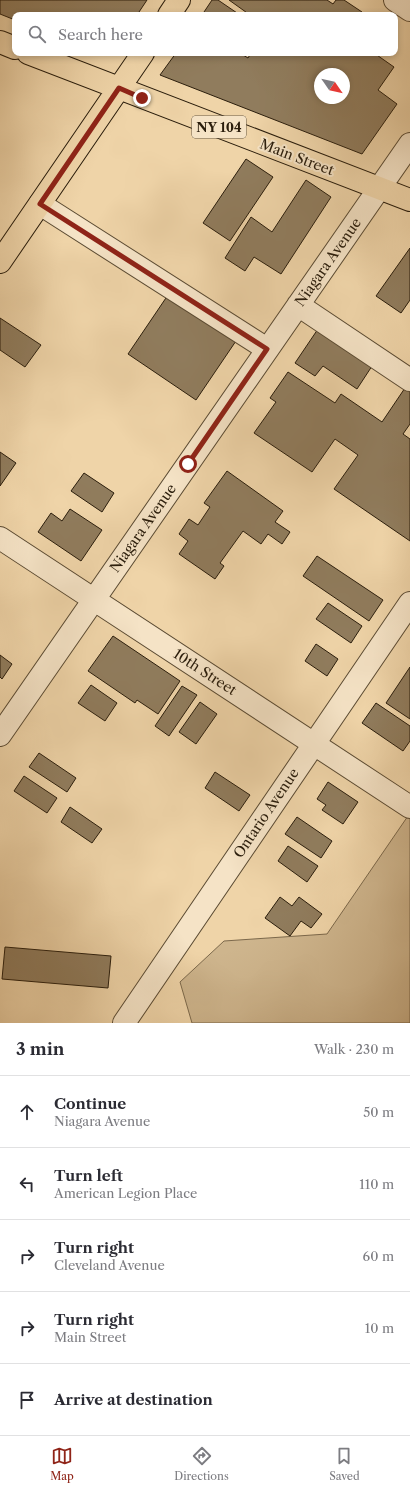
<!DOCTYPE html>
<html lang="en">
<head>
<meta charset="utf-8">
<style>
  body { margin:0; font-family:"Libre Caslon Text",serif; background:#f2f2f3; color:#2b2b33 }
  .compass { position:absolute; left:314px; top:68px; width:36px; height:36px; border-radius:50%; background:#fff; box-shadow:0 2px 6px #0003; rotate:124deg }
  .stop { position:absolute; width:12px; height:12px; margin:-9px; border:3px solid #8f2418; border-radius:50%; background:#fff }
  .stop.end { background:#8f2418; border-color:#fff; box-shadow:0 1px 4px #0008 }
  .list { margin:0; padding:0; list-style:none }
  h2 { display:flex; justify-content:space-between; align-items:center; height:52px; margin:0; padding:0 16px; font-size:17px }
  h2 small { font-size:13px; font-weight:400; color:#7c7c81 }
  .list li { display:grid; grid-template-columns:26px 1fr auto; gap:12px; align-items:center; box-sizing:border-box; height:72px; padding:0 16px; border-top:1px solid #e1e1e2 }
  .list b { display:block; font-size:15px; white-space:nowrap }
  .list p { margin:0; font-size:13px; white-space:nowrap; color:#7c7c81 }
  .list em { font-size:13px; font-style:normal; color:#7c7c81 }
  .icon { flex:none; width:22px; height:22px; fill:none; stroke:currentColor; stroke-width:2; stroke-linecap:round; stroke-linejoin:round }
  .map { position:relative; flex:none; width:410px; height:1023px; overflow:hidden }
  .search { position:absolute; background:#fff; box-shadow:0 2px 6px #0003; left:12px; right:12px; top:12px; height:44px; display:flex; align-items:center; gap:10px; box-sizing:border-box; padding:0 14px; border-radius:8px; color:#7c7c81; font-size:15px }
  .sheet { height:412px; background:#fff }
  nav { display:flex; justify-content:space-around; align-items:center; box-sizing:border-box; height:56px; border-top:1px solid #e1e1e2; background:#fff; font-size:11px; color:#7c7c81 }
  nav a { display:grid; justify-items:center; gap:2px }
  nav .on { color:#8f2418 }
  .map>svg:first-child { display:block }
</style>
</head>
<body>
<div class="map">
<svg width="410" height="1023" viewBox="0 0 410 1023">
  <rect width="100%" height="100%" fill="#efd4a8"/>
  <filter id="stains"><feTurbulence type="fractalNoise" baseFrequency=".005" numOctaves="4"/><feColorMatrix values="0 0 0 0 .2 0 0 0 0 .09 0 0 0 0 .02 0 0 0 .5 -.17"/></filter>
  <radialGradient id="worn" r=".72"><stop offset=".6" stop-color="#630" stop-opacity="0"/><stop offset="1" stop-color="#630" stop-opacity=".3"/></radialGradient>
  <path fill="#ceb58d" stroke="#7c694c" d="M 410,813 L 410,1023 L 192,1023 L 180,982 L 224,941 L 327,934 Z"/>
  <path fill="#907c5d" stroke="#2a1d0c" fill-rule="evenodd" d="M 0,0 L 147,0 L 137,15 L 15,15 L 15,20 L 0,14 Z
    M 212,0 L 218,0 L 240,15 L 202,15 Z
    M 229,0 L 327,0 L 333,4 L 336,0 L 344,0 L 362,12 L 360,15 L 250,15 Z
    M 176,53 L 240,53 L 248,58 L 251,53 L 374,53 L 394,67 L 378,90 L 397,104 L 362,154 L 160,75 ZM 320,74 L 344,74 L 344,98 L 320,98 Z
    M 246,159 L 273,177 L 230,241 L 203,223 Z
    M 306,180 L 331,197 L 281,274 L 254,257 L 245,271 L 225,258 L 251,217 L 272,232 Z
    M 410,248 L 410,300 L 401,313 L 376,296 Z
    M 170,292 L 238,338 L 196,400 L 128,354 Z
    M 0,318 L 41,345 L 25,367 L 0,350 Z
    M 320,326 L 374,363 L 357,389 L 323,366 L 315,376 L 295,363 Z
    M 288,372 L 335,403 L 341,394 L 382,422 L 407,385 L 410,387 L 410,424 L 403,434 L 410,439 L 410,541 L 334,489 L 358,455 L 335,439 L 312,472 L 254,433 L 276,402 L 270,398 Z
    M 0,452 L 16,463 L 0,486 Z
    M 227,471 L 283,511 L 275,522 L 290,532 L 282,544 L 268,534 L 261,544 L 243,531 L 220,563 L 224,566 L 215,579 L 179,554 L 188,541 L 179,534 L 189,519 L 198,525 L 210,507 L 204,503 Z
    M 84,473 L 114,493 L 102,512 L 71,491 Z
    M 70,509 L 102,530 L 81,561 L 38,532 L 51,513 L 62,521 Z
    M 317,556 L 383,600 L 369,621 L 303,576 Z
    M 328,603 L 362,626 L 351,643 L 316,619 Z
    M 113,636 L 180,681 L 158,714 L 137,700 L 135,703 L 88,671 Z
    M 316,644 L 338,659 L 327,676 L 305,661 Z
    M 0,655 L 12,664 L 2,679 L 0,677 Z
    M 410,667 L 410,719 L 386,703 Z
    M 91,685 L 117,703 L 105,721 L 78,703 Z
    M 182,686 L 197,695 L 169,736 L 155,726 Z
    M 200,702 L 217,714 L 196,744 L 179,732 Z
    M 376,703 L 410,726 L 410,741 L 403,751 L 362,723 Z
    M 39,753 L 76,778 L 67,792 L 29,767 Z
    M 215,772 L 250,795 L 239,811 L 205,788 Z
    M 24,776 L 57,798 L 47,813 L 14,791 Z
    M 328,782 L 358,802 L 343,824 L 322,810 L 326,805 L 317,799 Z
    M 70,807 L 102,829 L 92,843 L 61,822 Z
    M 297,817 L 332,841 L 321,858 L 285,834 Z
    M 288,846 L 318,866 L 307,882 L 278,861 Z
    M 280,897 L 292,906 L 299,897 L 322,914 L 311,928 L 301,921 L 290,936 L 265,918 Z
    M 5,947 L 111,956 L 108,988 L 2,979 Z"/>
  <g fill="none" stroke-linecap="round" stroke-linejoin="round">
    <g stroke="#5b4b33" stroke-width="24">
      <path id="minor" d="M 395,0 L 410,10
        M 40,204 L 267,349
        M 298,305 L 410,380
        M 0,538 L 410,807
        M 0,735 L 410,144
        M 124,1023 L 410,603"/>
    </g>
    <g stroke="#2a1d0c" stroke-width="24">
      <path id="major" d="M 169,15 L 179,0
        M 0,42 L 15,48
        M 28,53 L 410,200
        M 0,262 L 143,53"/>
    </g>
    <use href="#minor" stroke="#f5e3c6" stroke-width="22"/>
    <use href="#major" stroke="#efd4a8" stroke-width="22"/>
  </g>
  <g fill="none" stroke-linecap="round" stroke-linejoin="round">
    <path stroke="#8f2418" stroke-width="5" d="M 142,98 L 119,88 L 40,204 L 267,349 L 188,464"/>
  </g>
  <g text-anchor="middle" stroke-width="4" stroke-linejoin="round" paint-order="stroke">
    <rect fill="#f5e3c6" stroke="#675844" stroke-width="1" x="192" y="116" width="54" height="22" rx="3"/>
    <g font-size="13" font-weight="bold" fill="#2a1d0c">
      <text x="219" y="132">NY 104</text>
    </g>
    <g font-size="14" fill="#2a1d0c" stroke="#f5e3c6">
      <text transform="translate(297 157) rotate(21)" y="5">Main Street</text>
      <text transform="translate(328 262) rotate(-55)" y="5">Niagara Avenue</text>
      <text transform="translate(143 528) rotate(-55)" y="5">Niagara Avenue</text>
      <text transform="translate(205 672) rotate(33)" y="5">10th Street</text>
      <text transform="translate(266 813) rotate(-56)" y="5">Ontario Avenue</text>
    </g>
  </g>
  <rect width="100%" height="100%" filter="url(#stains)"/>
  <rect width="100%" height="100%" fill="url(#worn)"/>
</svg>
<svg class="compass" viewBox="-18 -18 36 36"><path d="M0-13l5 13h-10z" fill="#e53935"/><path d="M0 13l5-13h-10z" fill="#7c7c81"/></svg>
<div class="stop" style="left:188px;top:464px"></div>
<div class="stop end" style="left:142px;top:98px"></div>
<div class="search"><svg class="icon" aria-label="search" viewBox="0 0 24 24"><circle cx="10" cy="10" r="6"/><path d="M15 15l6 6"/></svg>Search here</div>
</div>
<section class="sheet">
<h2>3 min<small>Walk · 230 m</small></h2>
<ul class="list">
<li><svg class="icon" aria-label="ahead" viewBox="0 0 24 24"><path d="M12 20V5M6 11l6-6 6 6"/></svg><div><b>Continue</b><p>Niagara Avenue</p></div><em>50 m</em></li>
<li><svg class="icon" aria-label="left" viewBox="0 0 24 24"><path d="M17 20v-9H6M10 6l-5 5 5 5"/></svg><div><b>Turn left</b><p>American Legion Place</p></div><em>110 m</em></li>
<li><svg class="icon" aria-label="right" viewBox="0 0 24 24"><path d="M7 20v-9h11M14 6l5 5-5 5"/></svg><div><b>Turn right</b><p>Cleveland Avenue</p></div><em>60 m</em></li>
<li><svg class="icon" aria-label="right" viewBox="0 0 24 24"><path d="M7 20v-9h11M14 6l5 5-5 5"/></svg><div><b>Turn right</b><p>Main Street</p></div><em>10 m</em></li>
<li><svg class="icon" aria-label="arrive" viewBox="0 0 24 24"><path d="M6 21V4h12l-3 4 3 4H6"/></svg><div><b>Arrive at destination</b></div></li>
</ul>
</section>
<nav>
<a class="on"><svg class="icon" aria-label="map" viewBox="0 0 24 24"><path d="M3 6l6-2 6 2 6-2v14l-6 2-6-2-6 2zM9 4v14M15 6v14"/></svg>Map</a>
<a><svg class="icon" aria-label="directions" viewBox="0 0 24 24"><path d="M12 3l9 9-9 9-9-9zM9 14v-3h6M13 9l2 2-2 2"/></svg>Directions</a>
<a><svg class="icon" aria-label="saved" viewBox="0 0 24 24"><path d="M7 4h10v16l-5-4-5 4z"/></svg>Saved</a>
</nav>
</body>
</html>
